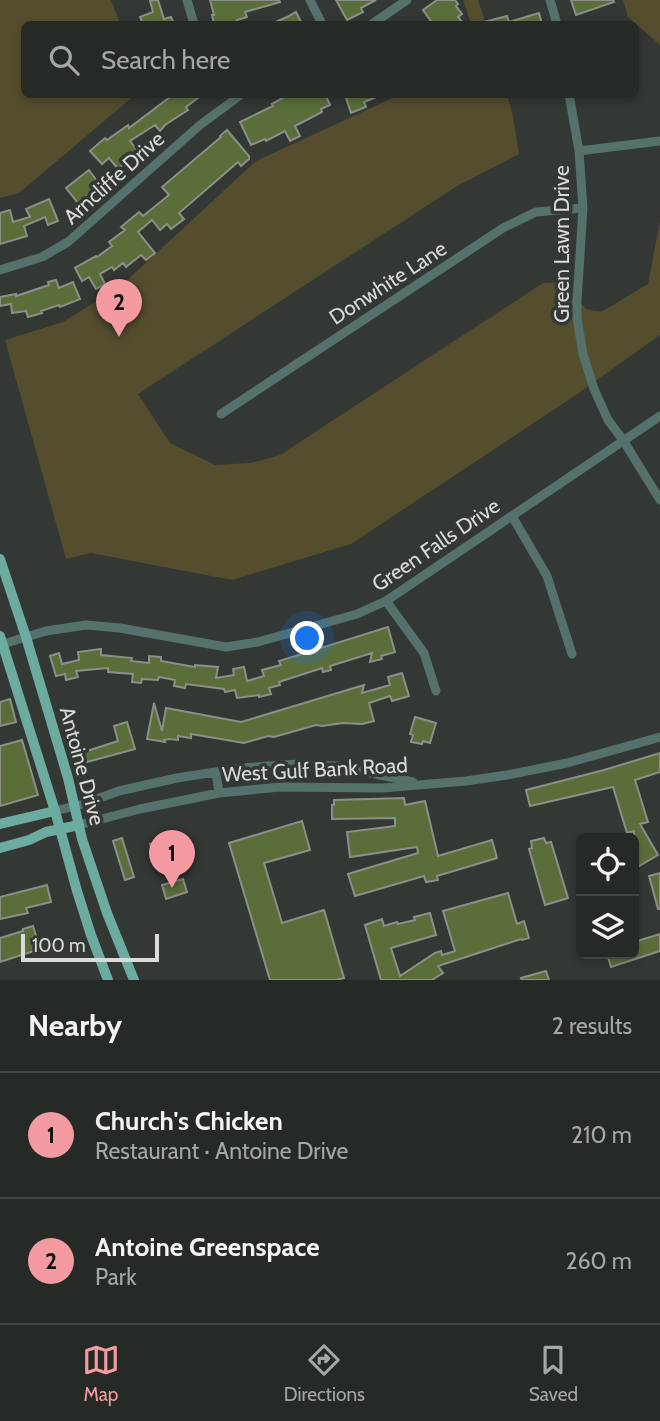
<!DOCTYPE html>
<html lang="en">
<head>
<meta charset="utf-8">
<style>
  body { margin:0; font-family:Cabin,sans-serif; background:#2e322f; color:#f1f3f6 }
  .controls { position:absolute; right:21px; bottom:21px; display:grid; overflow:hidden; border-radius:10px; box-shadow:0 4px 10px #0003 }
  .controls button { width:63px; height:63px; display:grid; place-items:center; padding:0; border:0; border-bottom:2px solid #424644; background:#262a27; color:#f1f3f6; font:35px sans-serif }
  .scale { position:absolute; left:21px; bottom:18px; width:138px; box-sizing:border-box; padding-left:7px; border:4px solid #d8dbd8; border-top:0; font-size:19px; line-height:24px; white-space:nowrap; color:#d8dbd8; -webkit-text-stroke:5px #333834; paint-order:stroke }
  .you { position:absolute; left:308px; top:639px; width:24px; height:24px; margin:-18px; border:5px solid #fff; border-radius:50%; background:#1a73e8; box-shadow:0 0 0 10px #1a73e833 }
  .badge { display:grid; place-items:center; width:46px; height:46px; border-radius:50%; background:#f49aa1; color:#111; font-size:23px; font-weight:700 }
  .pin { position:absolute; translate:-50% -58px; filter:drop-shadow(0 2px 4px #0008) }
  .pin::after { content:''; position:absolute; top:37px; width:24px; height:21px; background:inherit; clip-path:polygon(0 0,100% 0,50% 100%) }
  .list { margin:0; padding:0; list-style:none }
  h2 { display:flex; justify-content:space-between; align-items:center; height:91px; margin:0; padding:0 28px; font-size:30px }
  h2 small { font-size:23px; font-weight:400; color:#a4a7a7 }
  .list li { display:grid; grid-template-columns:46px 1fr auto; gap:21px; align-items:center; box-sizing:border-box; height:126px; padding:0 28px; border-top:2px solid #424644 }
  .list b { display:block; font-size:26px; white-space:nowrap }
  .list p { margin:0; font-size:23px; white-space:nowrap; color:#a4a7a7 }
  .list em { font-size:23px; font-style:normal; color:#a4a7a7 }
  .icon { flex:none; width:38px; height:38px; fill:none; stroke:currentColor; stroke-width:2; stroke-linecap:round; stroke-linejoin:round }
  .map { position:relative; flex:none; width:660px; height:980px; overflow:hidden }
  .search { position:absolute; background:#262a27; box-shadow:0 4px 10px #0003; left:21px; right:21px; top:21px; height:77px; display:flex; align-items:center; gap:18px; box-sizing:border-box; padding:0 24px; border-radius:10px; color:#a4a7a7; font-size:26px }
  .sheet { height:343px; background:#262a27 }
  nav { display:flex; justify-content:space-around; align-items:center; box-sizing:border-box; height:98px; border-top:2px solid #424644; background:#262a27; font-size:19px; color:#a4a7a7 }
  nav a { display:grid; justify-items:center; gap:4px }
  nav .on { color:#f49aa1 }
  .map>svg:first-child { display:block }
</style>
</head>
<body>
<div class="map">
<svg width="660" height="980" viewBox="0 0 660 980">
  <rect width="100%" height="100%" fill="#333834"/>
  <path fill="#544e2e" d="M 0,0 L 111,0 L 120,24 L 24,24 L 24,94 L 135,95 L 19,193 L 0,198 Z
    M 463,0 L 478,0 L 486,24 L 471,24 Z
    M 623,0 L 660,0 L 660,45 L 628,17 Z
    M 399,95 L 507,95 L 513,116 L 519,154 L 457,186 L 138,394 L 170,443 L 215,465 L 251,463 L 280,455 L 543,283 L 563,282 L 586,309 L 601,312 L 648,284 L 660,221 L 660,335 L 576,395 L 351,544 L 232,580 L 91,553 L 66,559 L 5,340 L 63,322 L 123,284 L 256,161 Z"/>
  <path fill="#5b6e3a" stroke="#8c8e89" stroke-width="2" d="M 154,0 L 158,0 L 164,19 L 171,17 L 174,24 L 143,24 L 140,17 L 153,12 L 150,1 Z
    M 210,0 L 279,0 L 280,2 L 245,12 L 247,17 L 237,20 L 238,24 L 214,24 L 212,15 L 214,15 Z
    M 336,0 L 376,0 L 361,8 L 363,12 L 347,20 Z
    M 437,0 L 455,0 L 458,4 L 456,6 L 462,14 L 458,17 L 464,24 L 433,24 L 423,10 Z
    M 571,0 L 613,0 L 614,2 L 576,15 Z
    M 296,12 L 302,24 L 271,24 L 287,17 Z
    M 539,13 L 542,24 L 484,24 L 484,22 L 507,16 L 509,22 Z
    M 174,94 L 203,94 L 186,107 L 188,110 L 165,125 L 160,131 L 155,125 L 130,141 L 138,151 L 125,160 L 126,162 L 118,169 L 109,158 L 102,164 L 90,151 L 105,138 L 107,140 L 128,125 L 129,128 Z
    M 290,94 L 325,94 L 330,105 L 321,109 L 322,112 L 295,126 L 300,136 L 290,141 L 285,131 L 266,141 L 265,139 L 251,145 L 240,122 L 273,106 L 272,104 Z
    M 350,94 L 381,94 L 381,95 L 364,102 L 366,107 L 351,113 L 346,98 L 351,96 Z
    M 227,130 L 249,156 L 249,159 L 241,166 L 238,162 L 179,213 L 184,219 L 171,229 L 167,224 L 160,230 L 152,220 L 138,232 L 155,253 L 146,260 L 141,255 L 126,267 L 123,263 L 114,270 L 112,267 L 100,274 L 105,284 L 96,289 L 89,277 L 82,281 L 75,268 L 96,256 L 97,257 L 112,246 L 109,242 L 125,230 L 121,227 L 139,212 L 143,216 L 169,195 L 162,187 L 221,137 L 220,136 Z
    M 89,170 L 100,185 L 78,203 L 66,188 Z
    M 49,199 L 58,221 L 48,225 L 45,217 L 24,226 L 27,236 L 0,244 L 0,213 L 10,210 L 13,222 L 30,217 L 26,209 Z
    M 56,280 L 59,288 L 73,282 L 80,299 L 60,307 L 59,305 L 41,311 L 42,313 L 28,317 L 26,311 L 12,313 L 11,304 L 0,306 L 0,297 L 16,294 L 16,296 L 49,285 L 48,282 Z
    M 388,627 L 395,652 L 381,656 L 382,659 L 370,662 L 372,653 L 330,666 L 331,670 L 323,672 L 322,668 L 279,682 L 280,685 L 269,688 L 271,694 L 259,697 L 259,695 L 237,698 L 235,690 L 225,692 L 224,689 L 186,684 L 185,688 L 174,686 L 175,680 L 159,677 L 158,680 L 142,679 L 141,683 L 132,682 L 133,674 L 108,672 L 108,668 L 76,671 L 78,677 L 66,680 L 65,674 L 56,676 L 50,656 L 59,653 L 62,664 L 79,660 L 78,652 L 101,649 L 101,655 L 132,658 L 131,661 L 149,663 L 149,656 L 161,657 L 161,661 L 195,667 L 195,665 L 218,667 L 216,678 L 234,675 L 233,669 L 244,667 L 247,681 L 264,676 L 262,670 L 281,665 L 279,661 Z
    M 402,673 L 409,696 L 392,701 L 390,696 L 369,703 L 374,721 L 362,724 L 343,723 L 322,726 L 316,725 L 274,737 L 268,736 L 244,743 L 191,734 L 191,738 L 178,736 L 178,740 L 169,739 L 164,740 L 165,742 L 147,739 L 154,703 L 162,731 L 166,708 L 241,722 L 364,685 L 362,693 L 390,685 L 388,677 Z
    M 10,699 L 16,722 L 0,726 L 0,702 Z
    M 415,717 L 436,723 L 430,743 L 423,741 L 422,744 L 411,742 L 413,735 L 410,734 Z
    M 127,722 L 135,749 L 87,762 L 84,752 L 118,741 L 114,726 Z
    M 22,740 L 38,795 L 0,806 L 0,746 Z
    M 660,753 L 660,772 L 635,780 L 648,822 L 640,824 L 658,855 L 634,869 L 634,831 L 627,833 L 613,787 L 530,806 L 526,790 L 604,770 Z
    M 404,798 L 405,805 L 425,801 L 438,856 L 492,840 L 497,858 L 437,876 L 438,880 L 426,882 L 424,876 L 355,896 L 348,874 L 418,853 L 417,847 L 350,857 L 347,832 L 395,826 L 395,818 L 332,819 L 332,805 L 334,805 L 334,800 Z
    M 302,821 L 310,850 L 264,863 L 282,923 L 324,910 L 344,978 L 336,980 L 270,980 L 229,843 Z
    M 122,838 L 134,877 L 125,880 L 113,841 Z
    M 168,838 L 175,861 L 157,867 L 150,844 Z
    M 544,838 L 546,843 L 551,842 L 568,898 L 545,905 L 529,849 L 532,848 L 531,841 Z
    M 660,873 L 660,909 L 658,909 L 649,876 Z
    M 183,879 L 187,892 L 166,899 L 162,885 Z
    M 47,885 L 51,902 L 26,908 L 28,913 L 0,919 L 0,897 Z
    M 508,893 L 517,924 L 524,921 L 529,938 L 522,940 L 521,939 L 438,966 L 443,973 L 432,980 L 381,980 L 365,925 L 382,919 L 384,926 L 397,922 L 398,924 L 415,920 L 414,917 L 430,913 L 436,935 L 391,948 L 400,976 L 435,953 L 441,951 L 442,955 L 455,951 L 443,911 Z
    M 33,926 L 40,949 L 0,962 L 0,938 L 23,931 L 23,929 Z
    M 660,934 L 660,951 L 611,967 L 607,954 L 634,954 L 634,942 Z
    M 546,971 L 549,980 L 522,980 L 521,978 Z"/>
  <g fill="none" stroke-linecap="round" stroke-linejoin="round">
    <path stroke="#54716b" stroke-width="9" d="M 187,0 L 194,24
      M 310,0 L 322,24
      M 550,0 L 557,24
      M 372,24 L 407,0
      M 569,94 L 579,151 L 583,208 L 577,301 L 577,318 L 583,354 L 594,389 L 608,420 L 623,440 L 660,500
      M 579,151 L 660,141
      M 0,270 L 42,257 L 68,242 L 200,125 L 242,94
      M 221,414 L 503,228 L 536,212 L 583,208
      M 512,516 L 547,576 L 572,654
      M 386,601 L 424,653 L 436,691
      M 0,645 L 46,631 L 86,625 L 120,628 L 226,647 L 258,642 L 357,614 L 386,601 L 660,416
      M 216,772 L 219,793
      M 55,811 L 83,804 L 119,791 L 177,778 L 240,768 L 299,764 L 338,766 L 413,782
      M 79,825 L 140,809 L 219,793 L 280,787 L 383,788 L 466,781 L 507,775 L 567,763 L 660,737"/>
    <path stroke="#6cab9f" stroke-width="10" d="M 0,559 L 26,637 L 68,778 L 82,839 L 107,913 L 134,980
      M 0,636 L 55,811 L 77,891 L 91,935 L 108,980
      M 0,824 L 55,811
      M 0,848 L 29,840 L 46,832 L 79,825"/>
  </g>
  <g text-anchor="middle" stroke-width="7" stroke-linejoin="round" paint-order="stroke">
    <g font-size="21" fill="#d8dbd8" stroke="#333834">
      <text transform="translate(114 178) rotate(-42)" y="7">Arncliffe Drive</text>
      <text transform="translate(562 244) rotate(-90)" y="7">Green Lawn Drive</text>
      <text transform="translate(388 283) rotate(-33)" y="7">Donwhite Lane</text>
      <text transform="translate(436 545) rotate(-34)" y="7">Green Falls Drive</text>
      <text transform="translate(82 766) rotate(75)" y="7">Antoine Drive</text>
      <text transform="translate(315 770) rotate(-3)" y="7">West Gulf Bank Road</text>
    </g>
  </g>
</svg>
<div class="controls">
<button><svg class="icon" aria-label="locate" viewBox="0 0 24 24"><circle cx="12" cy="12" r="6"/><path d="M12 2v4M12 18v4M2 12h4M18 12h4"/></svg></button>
<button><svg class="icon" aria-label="layers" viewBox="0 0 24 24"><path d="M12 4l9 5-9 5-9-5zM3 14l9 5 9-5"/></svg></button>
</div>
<div class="scale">100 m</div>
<div class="you"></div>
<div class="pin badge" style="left:172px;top:888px">1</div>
<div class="pin badge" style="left:119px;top:337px">2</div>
<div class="search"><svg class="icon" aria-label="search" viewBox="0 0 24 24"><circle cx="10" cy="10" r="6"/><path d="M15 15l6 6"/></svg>Search here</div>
</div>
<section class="sheet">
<h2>Nearby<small>2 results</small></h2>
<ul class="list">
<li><span class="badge">1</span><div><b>Church's Chicken</b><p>Restaurant · Antoine Drive</p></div><em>210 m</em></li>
<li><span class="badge">2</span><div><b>Antoine Greenspace</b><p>Park</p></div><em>260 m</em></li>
</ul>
</section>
<nav>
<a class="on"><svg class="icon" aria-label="map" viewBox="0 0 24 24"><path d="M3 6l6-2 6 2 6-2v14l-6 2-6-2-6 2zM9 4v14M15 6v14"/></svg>Map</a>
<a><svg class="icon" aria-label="directions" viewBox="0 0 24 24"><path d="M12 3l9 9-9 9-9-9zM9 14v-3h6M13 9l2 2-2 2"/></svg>Directions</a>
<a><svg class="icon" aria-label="saved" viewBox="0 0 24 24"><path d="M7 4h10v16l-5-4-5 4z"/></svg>Saved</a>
</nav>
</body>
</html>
